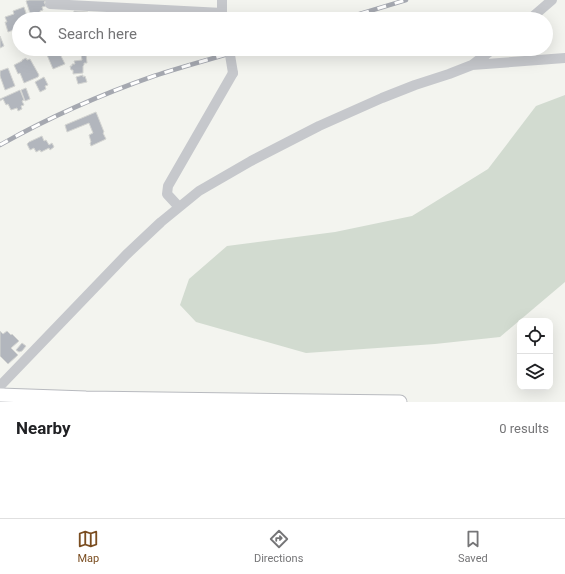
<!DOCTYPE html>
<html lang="en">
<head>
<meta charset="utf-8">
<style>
  body { margin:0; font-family:Roboto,sans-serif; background:#f2f2f2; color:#202124 }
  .controls { position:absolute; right:12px; bottom:12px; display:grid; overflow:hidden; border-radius:8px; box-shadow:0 4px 16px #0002 }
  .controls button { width:36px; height:36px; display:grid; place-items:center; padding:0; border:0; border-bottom:1px solid #e0e0e0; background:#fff; color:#202124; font:20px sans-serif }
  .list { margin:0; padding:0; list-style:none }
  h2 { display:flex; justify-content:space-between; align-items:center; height:52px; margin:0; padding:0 16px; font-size:17px }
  h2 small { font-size:13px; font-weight:400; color:#757577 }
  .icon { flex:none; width:22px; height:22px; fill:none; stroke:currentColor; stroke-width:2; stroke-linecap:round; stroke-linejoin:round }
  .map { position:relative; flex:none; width:565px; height:402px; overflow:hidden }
  .search { position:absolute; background:#fff; box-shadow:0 4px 16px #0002; left:12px; right:12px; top:12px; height:44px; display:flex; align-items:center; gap:10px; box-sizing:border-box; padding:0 14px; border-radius:22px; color:#757577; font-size:15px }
  .sheet { height:116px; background:#fff }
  nav { display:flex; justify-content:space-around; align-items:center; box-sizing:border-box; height:56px; border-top:1px solid #e0e0e0; background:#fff; font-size:11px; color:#757577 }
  nav a { display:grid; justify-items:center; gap:2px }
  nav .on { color:#7a4d20 }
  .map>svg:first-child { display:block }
</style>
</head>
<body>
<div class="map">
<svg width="565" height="402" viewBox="0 0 565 402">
  <rect width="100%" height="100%" fill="#f3f4ef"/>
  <path fill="#d2dbd0" d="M 565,95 L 565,282 L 500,337 L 435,344 L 306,353 L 196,322 L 180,305 L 189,279 L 227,246 L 335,232 L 412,216 L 488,169 L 536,106 Z"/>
  <path fill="#b2b6bd" stroke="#d4d5d2" d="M 29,0 L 48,0 L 44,2 L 46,6 L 42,7 L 43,10 L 40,11 L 40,13 L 37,15 L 39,19 L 32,19 L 26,1 Z
    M 24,7 L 28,19 L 19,19 L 19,28 L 8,32 L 5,22 L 7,22 L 5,17 L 14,14 L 13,11 Z
    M 74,11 L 88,12 L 87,19 L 73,19 Z
    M 0,36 L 4,46 L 0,48 Z
    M 58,50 L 65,64 L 53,69 L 47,55 Z
    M 81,54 L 86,54 L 87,63 L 84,63 L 84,65 L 83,66 L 83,73 L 73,74 L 73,70 L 71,70 L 70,66 L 72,66 L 72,64 L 75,64 L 74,61 L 82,60 Z
    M 26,58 L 27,60 L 30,59 L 39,75 L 38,77 L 24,83 L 20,73 L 18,74 L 14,65 L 22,61 L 22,60 Z
    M 8,68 L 15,86 L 5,90 L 0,76 L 0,71 Z
    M 83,75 L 83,77 L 85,76 L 87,82 L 78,84 L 76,77 Z
    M 44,77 L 48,85 L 45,86 L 46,89 L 40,92 L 35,82 Z
    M 26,88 L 30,99 L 25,101 L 21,90 Z
    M 20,90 L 24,100 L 22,101 L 24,105 L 21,106 L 22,109 L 18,111 L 17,108 L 11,110 L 8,104 L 6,105 L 3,99 L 0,101 L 0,99 Z
    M 96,112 L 104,132 L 103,133 L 106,139 L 91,146 L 90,143 L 91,142 L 89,135 L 93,133 L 89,123 L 67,132 L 65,125 Z
    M 42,136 L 44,141 L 46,140 L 49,145 L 52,143 L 54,147 L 50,150 L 49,148 L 41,152 L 40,150 L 36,152 L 34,148 L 30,150 L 27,144 L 29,142 Z
    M 0,331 L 3,334 L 7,331 L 11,335 L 12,334 L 19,341 L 11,348 L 18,355 L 8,364 L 0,356 Z
    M 22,343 L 26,346 L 22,351 L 19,352 L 16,350 Z"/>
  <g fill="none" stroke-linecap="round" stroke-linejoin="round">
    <g stroke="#b8babf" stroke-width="15">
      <path id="major" d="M 0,395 L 86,398 L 400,402"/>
    </g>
    <path stroke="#c6c8cc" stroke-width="10" d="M 51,0 L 50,4 L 222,13
      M 222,0 L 222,13 L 223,19
      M 530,19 L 552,0
      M 472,65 L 565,58
      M 179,207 L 167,194 L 168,186 L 233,73
      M 0,386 L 126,255 L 161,222 L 199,191 L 251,161 L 319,126 L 382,98 L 415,85 L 449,74 L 472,65 L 493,49"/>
    <use href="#major" stroke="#fff" stroke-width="13"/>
    <g stroke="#a5a8b0" stroke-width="4.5">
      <path id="rail" d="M 343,19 L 406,0
        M 0,145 C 48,118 102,94 154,76 C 184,66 215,58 245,49"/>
    </g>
    <use href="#rail" stroke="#fff" stroke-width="3" stroke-dasharray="9" stroke-linecap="butt"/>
    <path stroke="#c6c8cc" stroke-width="10" d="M 229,49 L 233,73"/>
  </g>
</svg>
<div class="controls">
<button><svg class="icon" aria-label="locate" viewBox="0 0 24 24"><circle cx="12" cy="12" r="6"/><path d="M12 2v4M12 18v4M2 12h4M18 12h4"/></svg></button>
<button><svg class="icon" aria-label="layers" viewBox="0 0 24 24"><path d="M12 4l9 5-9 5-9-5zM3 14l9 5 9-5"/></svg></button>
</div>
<div class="search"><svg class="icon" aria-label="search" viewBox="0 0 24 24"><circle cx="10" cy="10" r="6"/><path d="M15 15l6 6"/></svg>Search here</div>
</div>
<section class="sheet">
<h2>Nearby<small>0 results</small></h2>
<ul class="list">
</ul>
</section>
<nav>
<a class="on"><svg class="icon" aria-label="map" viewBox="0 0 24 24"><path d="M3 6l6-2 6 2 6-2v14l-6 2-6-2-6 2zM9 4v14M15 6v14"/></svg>Map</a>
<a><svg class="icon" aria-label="directions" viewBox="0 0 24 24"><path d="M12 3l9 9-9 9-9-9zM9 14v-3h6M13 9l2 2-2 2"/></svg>Directions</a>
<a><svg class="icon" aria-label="saved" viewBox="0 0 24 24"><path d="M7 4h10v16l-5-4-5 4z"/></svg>Saved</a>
</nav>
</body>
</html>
